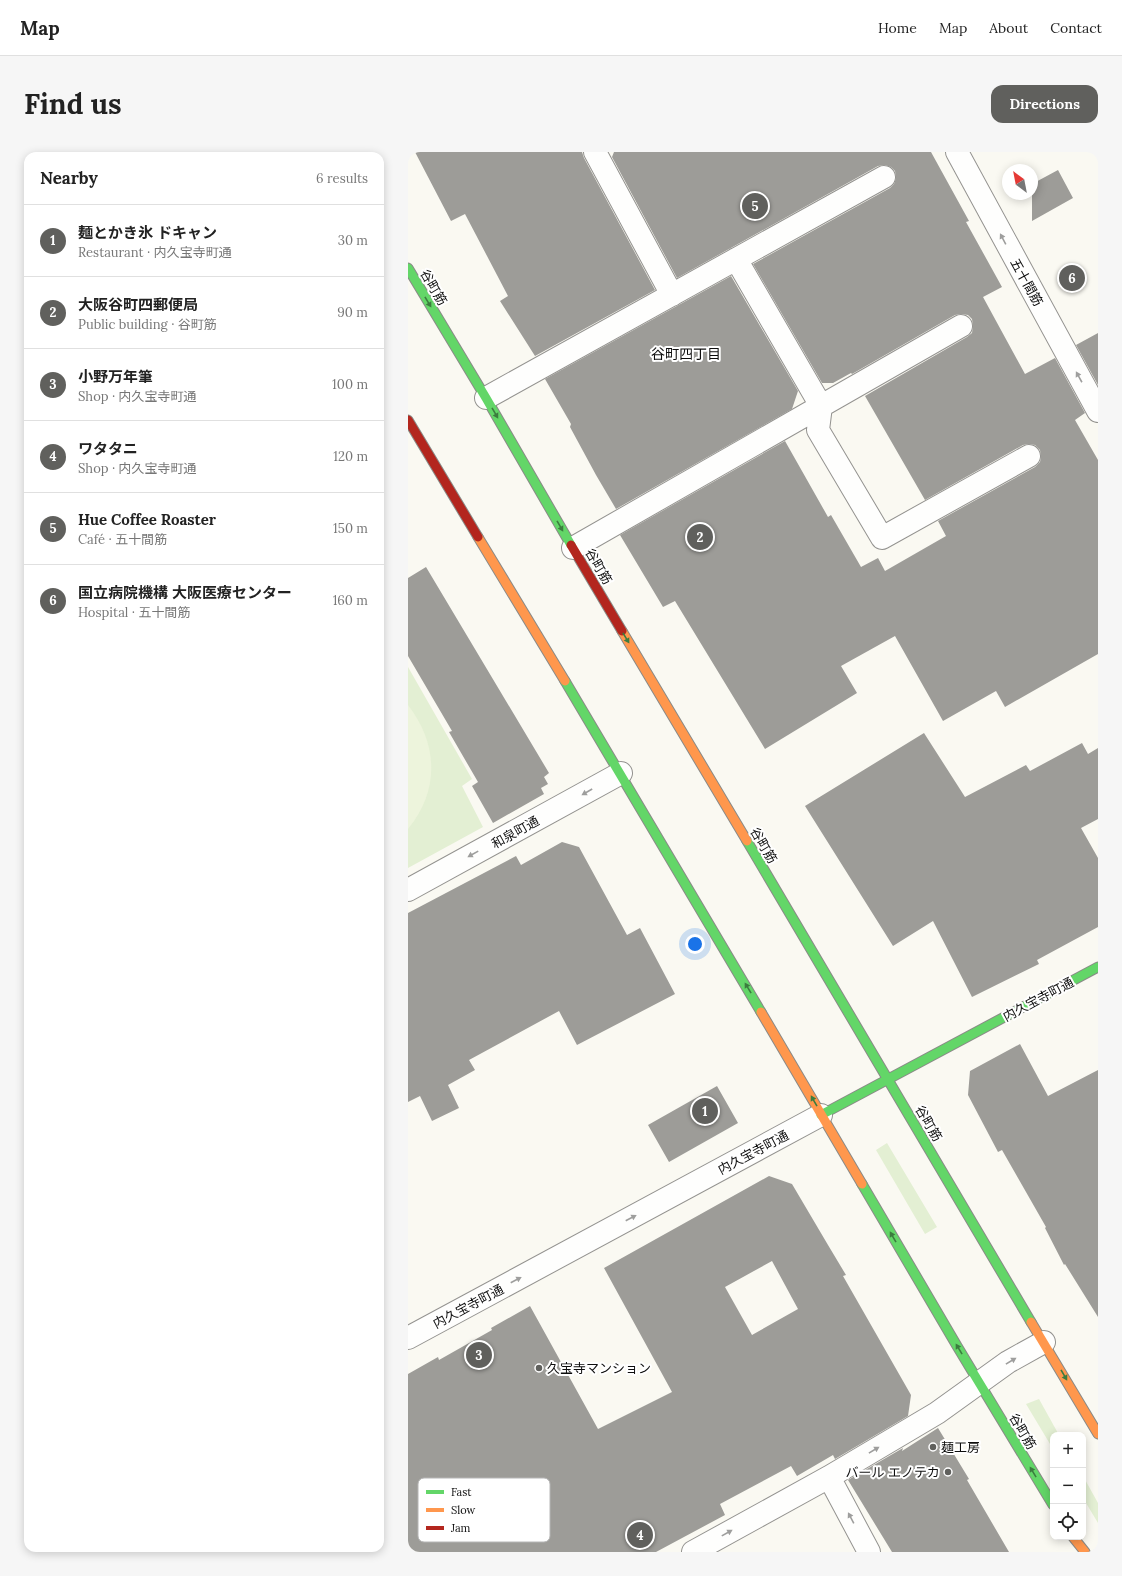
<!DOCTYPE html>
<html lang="en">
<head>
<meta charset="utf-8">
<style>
  body { margin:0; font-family:Lora,"Noto Sans JP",serif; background:#f6f6f6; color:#222 }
  .controls { position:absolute; right:12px; bottom:12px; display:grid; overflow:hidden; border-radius:8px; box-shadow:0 2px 10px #0003 }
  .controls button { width:36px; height:36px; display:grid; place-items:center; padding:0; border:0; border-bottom:1px solid #e0e0e0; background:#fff; color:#222; font:20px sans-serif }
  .compass { position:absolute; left:594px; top:12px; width:36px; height:36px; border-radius:50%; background:#fff; box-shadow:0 2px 10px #0003; rotate:328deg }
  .you { position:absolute; left:287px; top:792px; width:14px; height:14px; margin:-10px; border:3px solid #fff; border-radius:50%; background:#1a73e8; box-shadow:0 0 0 6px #1a73e833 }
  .badge { display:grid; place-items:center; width:26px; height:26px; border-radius:50%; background:#60605d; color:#fff; font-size:13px; font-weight:700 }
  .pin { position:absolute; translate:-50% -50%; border:2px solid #fff; box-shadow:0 1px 4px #0006 }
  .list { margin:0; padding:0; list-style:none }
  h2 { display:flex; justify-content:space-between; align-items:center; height:52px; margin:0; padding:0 16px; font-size:17px }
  h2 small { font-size:13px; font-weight:400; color:#767676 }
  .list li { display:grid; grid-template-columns:26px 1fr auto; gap:12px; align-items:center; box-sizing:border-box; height:72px; padding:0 16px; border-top:1px solid #e0e0e0 }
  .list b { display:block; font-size:15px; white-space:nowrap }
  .list p { margin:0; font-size:13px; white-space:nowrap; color:#767676 }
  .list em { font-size:13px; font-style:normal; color:#767676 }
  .icon { flex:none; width:22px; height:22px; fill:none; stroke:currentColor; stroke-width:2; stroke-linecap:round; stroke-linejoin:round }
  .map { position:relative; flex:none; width:690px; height:1400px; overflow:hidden; border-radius:12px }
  header { display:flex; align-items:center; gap:24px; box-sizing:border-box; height:56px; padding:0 20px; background:#fff; border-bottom:1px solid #e0e0e0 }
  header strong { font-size:19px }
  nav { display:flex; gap:22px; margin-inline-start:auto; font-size:14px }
  .intro { display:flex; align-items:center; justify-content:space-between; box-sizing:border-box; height:96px; padding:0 24px }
  h1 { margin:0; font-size:28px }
  .button { padding:10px 18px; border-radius:12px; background:#60605d; color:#fff; font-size:14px; font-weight:700 }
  main { display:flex; gap:24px; padding:0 24px }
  aside { flex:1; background:#fff; border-radius:12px; box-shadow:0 2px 10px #0003 }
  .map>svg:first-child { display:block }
</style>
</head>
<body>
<header>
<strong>Map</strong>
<nav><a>Home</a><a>Map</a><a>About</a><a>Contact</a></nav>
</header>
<div class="intro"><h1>Find us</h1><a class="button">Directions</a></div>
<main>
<aside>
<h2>Nearby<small>6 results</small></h2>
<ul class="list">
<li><span class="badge">1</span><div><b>麺とかき氷 ドキャン</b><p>Restaurant · 内久宝寺町通</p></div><em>30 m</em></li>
<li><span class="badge">2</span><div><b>大阪谷町四郵便局</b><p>Public building · 谷町筋</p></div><em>90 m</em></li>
<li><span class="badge">3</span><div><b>小野万年筆</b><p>Shop · 内久宝寺町通</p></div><em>100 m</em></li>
<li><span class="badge">4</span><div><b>ワタタニ</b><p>Shop · 内久宝寺町通</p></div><em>120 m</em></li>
<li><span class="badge">5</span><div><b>Hue Coffee Roaster</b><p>Café · 五十間筋</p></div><em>150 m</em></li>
<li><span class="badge">6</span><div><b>国立病院機構 大阪医療センター</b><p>Hospital · 五十間筋</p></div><em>160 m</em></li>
</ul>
</aside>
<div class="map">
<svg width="690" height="1400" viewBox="0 0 690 1400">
  <rect width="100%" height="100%" fill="#faf9f2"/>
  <path fill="#e3efd3" d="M 0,515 L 64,627 L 54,634 L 75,675 L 0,716 Z
    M 479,991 L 529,1075 L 517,1082 L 468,998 Z
    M 631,1247 L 651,1283 L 645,1283 L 645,1297 L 618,1252 Z
    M 675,1324 L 690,1351 L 690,1371 L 675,1346 Z"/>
  <path fill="#edf4dc" d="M 0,553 C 30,592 32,638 0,677 Z"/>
  <path fill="#9d9c98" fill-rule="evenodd" d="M 7,0 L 174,0 L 176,6 L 247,138 L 127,204 L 92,149 L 100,144 L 57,62 L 43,69 Z
    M 206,0 L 523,0 L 561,69 L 558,70 L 594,135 L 575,145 L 617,222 L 647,206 L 677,261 L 667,268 L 690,308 L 690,502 L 597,555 L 588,539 L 535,569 L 487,484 L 433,514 L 449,541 L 357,597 L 267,449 L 255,455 L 212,383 L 377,289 L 420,365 L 423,363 L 453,415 L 470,406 L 477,419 L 538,384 L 530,369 L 627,315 L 632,310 L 633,305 L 632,298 L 627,293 L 621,292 L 615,293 L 517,348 L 457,244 L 559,185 L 564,181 L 565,174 L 564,167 L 560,163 L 553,162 L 547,163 L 444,222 L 443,221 L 425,231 L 414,231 L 345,112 L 482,36 L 486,32 L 488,26 L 487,19 L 483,15 L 477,13 L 470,14 L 269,126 L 204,5 Z
    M 650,18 L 665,46 L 624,69 L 624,32 Z
    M 323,124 L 390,239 L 384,257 L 208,357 L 188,323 L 162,275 L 163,272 L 137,227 Z
    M 690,181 L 690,233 L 668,193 Z
    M 18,415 L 141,621 L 136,625 L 140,632 L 133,636 L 136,642 L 85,671 L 64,634 L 70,630 L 41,580 L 44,579 L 0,504 L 0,426 Z
    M 516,581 L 557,645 L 618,613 L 622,619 L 674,591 L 680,602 L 690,596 L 690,667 L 673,676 L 690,706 L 690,775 L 629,808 L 631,812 L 564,845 L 525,769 L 485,794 L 397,654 Z
    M 154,690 L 171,695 L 219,783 L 232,776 L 267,842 L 169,893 L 151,859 L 61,908 L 67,918 L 40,933 L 51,956 L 24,969 L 12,944 L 0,950 L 0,761 L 108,704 L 113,713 Z
    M 612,892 L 640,944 L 690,918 L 690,1165 L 657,1112 L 656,1113 L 637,1076 L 638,1075 L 594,998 L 590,1000 L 560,943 L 562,919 Z
    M 309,934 L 330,971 L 261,1010 L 240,973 Z
    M 361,1024 L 384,1032 L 420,1093 L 438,1123 L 435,1124 L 503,1243 L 500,1264 L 427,1307 L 425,1303 L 389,1324 L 383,1314 L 312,1352 L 317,1363 L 248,1400 L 0,1400 L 0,1222 L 30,1205 L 31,1208 L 84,1178 L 83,1176 L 122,1154 L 190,1277 L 264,1240 L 196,1116 ZM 364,1109 L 390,1157 L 344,1183 L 317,1135 Z
    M 530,1276 L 561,1327 L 559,1328 L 601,1400 L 484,1400 L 440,1328 L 495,1296 L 494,1299 Z"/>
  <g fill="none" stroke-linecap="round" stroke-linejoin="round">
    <g stroke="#949390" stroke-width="24">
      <path id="street" d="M 187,0 L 264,143
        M 549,0 L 690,259
        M 328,107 L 413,254 L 410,278 L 474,386 L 621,304
        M 78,246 L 476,25
        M 165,396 L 553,174
        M 0,738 L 213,621
        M 0,1186 L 413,963
        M 421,1325 L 461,1400
        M 285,1400 L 421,1325 L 529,1261 L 600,1210 L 636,1190"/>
    </g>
    <g stroke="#8a8a87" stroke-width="11">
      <path id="fast" d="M 0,116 L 78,246 L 163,393
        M 157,529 L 353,860
        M 339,689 L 623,1170
        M 413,963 L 690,815
        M 454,1032 L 549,1194 L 645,1353"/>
    </g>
    <g stroke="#8a8a87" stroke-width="11">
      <path id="slow" d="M 70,385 L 157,529
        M 214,479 L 339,689
        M 353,860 L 454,1032
        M 623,1170 L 690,1282
        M 665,1385 L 677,1400"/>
    </g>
    <g stroke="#8a8a87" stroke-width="11">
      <path id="jam" d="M 0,268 L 70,385
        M 163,393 L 214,479"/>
    </g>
    <use href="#street" stroke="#fefefd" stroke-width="22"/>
    <use href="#fast" stroke="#63d668" stroke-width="9"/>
    <use href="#slow" stroke="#ff974d" stroke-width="9"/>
    <use href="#jam" stroke="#b3261e" stroke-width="9"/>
  </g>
  <defs><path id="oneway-solid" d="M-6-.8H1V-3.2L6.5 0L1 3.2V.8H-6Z"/></defs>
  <g fill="#9e9e9d">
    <use href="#oneway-solid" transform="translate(595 87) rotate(-118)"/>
    <use href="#oneway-solid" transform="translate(671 225) rotate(-119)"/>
    <use href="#oneway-solid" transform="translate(179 640) rotate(150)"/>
    <use href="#oneway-solid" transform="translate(65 702) rotate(151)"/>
    <use href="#oneway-solid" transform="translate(223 1066) rotate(-28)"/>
    <use href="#oneway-solid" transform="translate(108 1128) rotate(-28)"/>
    <use href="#oneway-solid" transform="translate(603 1209) rotate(-31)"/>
    <use href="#oneway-solid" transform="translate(466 1298) rotate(-31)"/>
    <use href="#oneway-solid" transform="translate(443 1366) rotate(-118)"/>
    <use href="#oneway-solid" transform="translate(319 1381) rotate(-29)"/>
  </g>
  <g fill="#3c7c3f">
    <use href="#oneway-solid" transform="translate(20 150) rotate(59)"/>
    <use href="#oneway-solid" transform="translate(87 261) rotate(60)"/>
    <use href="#oneway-solid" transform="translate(152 374) rotate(60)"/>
    <use href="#oneway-solid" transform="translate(218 486) rotate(59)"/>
    <use href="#oneway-solid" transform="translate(340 836) rotate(-121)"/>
    <use href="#oneway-solid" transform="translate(406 949) rotate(-120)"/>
    <use href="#oneway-solid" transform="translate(485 1085) rotate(-120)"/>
    <use href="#oneway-solid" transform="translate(551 1197) rotate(-121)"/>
    <use href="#oneway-solid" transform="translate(656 1223) rotate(60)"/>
    <use href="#oneway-solid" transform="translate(625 1320) rotate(-121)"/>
  </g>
  <g fill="#60605d" stroke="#fff" stroke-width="1.5">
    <circle cx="131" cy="1216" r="4"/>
    <circle cx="525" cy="1295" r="4"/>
    <circle cx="540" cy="1320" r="4"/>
  </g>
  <g text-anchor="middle" stroke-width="4" stroke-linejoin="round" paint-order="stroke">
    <g font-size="13" fill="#0d0d0d" stroke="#fff">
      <text transform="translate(619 130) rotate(61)" y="5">五十間筋</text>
      <text transform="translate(26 135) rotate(59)" y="5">谷町筋</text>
      <text transform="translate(191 414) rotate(59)" y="5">谷町筋</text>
      <text transform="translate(107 680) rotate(-29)" y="5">和泉町通</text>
      <text transform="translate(356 693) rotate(59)" y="5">谷町筋</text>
      <text transform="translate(630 847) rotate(-28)" y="5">内久宝寺町通</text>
      <text transform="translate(521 971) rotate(59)" y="5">谷町筋</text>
      <text transform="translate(345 1000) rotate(-28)" y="5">内久宝寺町通</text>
      <text transform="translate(60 1154) rotate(-28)" y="5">内久宝寺町通</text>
      <text transform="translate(615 1279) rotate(59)" y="5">谷町筋</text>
    </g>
    <g font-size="13" fill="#0d0d0d" stroke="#fff" text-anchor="start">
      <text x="139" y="1221">久宝寺マンション</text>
      <text x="533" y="1300">麺工房</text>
      <text x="532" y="1325" text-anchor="end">バール エノテカ</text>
    </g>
    <g font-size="14" fill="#0d0d0d" stroke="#fff">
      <text x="278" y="207">谷町四丁目</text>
    </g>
  </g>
  <rect x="10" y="1326" width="132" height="64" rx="6" fill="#fff" stroke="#b6b6b6" stroke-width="1"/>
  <rect x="18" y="1338" width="18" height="4" fill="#63d668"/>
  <rect x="18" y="1356" width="18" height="4" fill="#ff974d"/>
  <rect x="18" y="1374" width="18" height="4" fill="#b3261e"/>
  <g font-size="11" fill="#0d0d0d">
    <text x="43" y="1344">Fast</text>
    <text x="43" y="1362">Slow</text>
    <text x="43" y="1380">Jam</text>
  </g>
</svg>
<div class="controls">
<button>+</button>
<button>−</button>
<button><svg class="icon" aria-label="locate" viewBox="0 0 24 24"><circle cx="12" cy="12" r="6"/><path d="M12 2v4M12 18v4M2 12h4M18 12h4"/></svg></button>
</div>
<svg class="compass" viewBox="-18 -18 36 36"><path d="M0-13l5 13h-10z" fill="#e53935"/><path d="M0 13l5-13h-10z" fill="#767676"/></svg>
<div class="you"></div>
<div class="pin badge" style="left:297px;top:959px">1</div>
<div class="pin badge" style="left:292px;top:385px">2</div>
<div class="pin badge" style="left:71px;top:1203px">3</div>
<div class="pin badge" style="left:232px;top:1383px">4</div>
<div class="pin badge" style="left:347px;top:54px">5</div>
<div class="pin badge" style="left:664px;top:126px">6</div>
</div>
</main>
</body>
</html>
